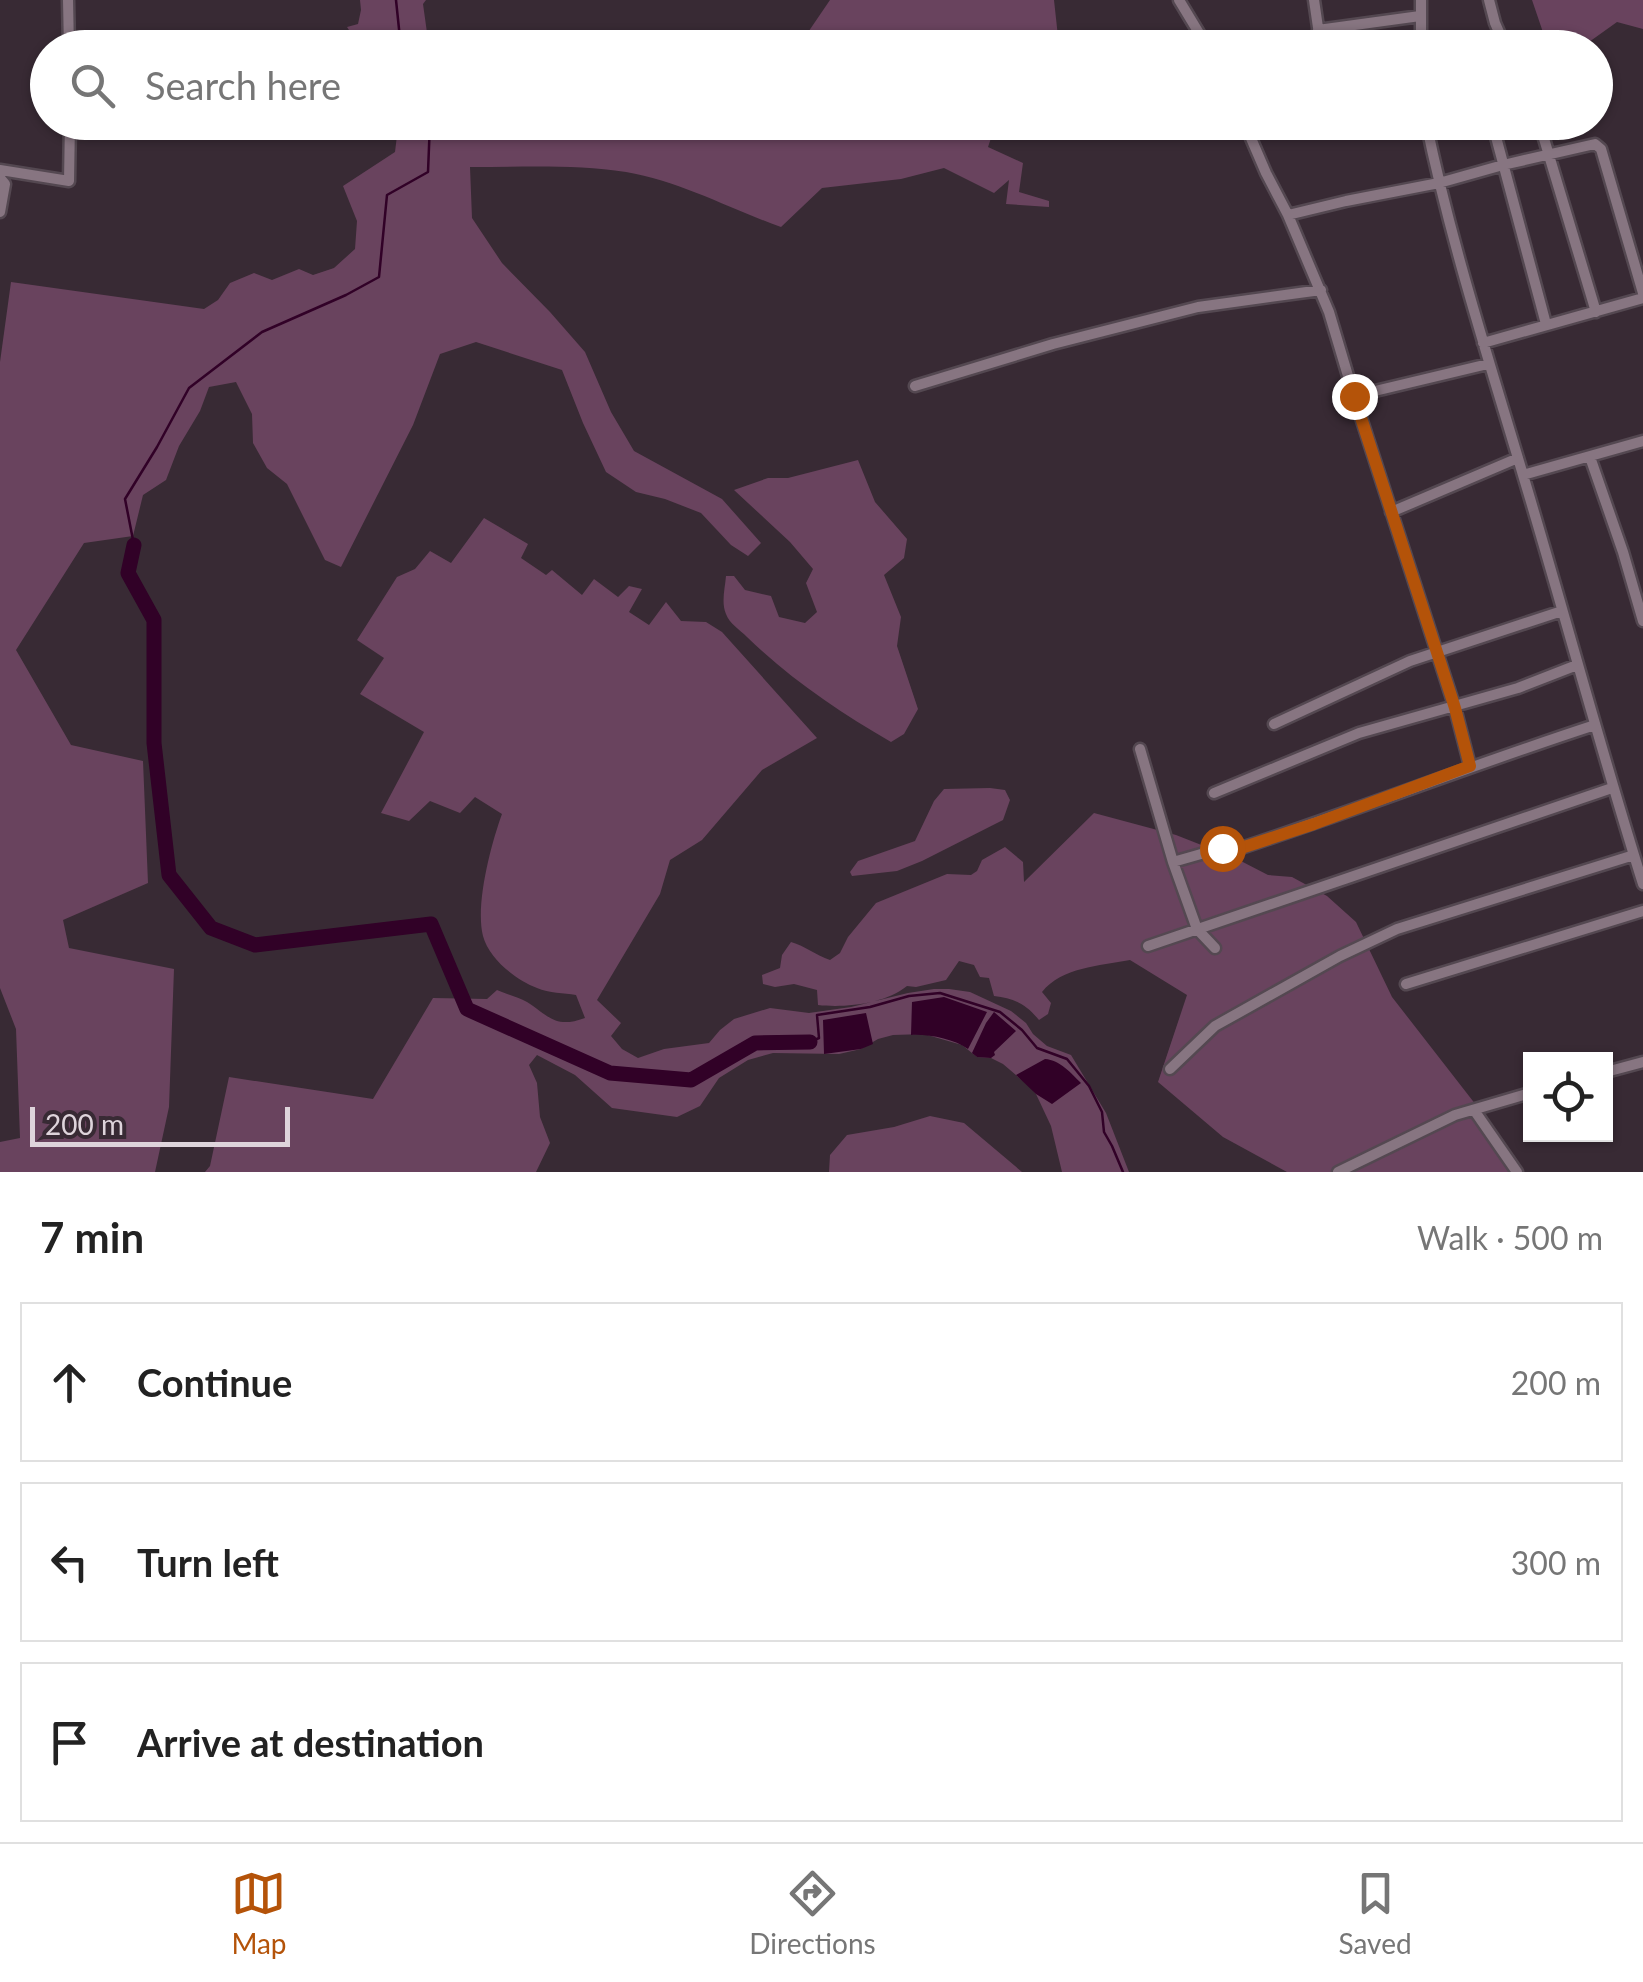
<!DOCTYPE html>
<html lang="en">
<head>
<meta charset="utf-8">
<style>
  body { margin:0; font-family:Lato,sans-serif; background:#f6f6f6; color:#222 }
  .controls { position:absolute; right:30px; bottom:30px; display:grid; overflow:hidden; border-radius:0px; box-shadow:0 2px 8px #0004 }
  .controls button { width:90px; height:90px; display:grid; place-items:center; padding:0; border:0; border-bottom:2px solid #e0e0e0; background:#fff; color:#222; font:50px sans-serif }
  .scale { position:absolute; left:30px; bottom:25px; width:260px; box-sizing:border-box; padding-left:10px; border:5px solid #ded4db; border-top:0; font-size:28px; line-height:35px; white-space:nowrap; color:#ded4db; -webkit-text-stroke:8px #382a34; paint-order:stroke }
  .stop { position:absolute; width:30px; height:30px; margin:-22px; border:8px solid #b45309; border-radius:50%; background:#fff }
  .stop.end { background:#b45309; border-color:#fff; box-shadow:0 2px 10px #0008 }
  .list { margin:0; padding:0; list-style:none }
  h2 { display:flex; justify-content:space-between; align-items:center; height:130px; margin:0; padding:0 40px; font-size:42px }
  h2 small { font-size:32px; font-weight:400; color:#767676 }
  .list li { display:grid; grid-template-columns:65px 1fr auto; gap:30px; align-items:center; box-sizing:border-box; height:160px; margin:0 20px 20px; padding:0 20px; border:2px solid #e0e0e0; border-radius:0px }
  .list b { display:block; font-size:38px; white-space:nowrap }
  .list em { font-size:32px; font-style:normal; color:#767676 }
  .icon { flex:none; width:55px; height:55px; fill:none; stroke:currentColor; stroke-width:2; stroke-linecap:round; stroke-linejoin:round }
  .map { position:relative; flex:none; width:1643px; height:1172px; overflow:hidden }
  .search { position:absolute; background:#fff; box-shadow:0 2px 8px #0004; left:30px; right:30px; top:30px; height:110px; display:flex; align-items:center; gap:25px; box-sizing:border-box; padding:0 35px; border-radius:55px; color:#767676; font-size:38px }
  .sheet { height:670px; background:#fff }
  nav { display:flex; justify-content:space-around; align-items:center; box-sizing:border-box; height:140px; border-top:2px solid #e0e0e0; background:#fff; font-size:28px; color:#767676 }
  nav a { display:grid; justify-items:center; gap:5px }
  nav .on { color:#b45309 }
  .map>svg:first-child { display:block }
</style>
</head>
<body>
<div class="map">
<svg width="1643" height="1172" viewBox="0 0 1643 1172">
  <rect width="100%" height="100%" fill="#382a34"/>
  <path fill="#69435e" d="M 360,0 L 426,0 L 423,4 L 429,47 L 360,47 L 347,27 L 358,24 L 361,10 Z
    M 830,0 L 1054,0 L 1059,46 L 798,47 Z
    M 1532,0 L 1643,0 L 1643,29 L 1617,22 L 1582,47 L 1548,47 Z
    M 629,122 L 996,123 L 988,147 L 1023,163 L 1019,192 L 1049,201 L 1049,207 L 1006,204 L 1009,180 L 994,193 L 944,168 L 901,179 L 822,188 L 781,227 C 730,209 680,181 626,172 C 575,164 522,167 470,167 L 472,218 L 502,263 L 550,312 L 585,352 L 611,412 L 634,451 L 722,499 L 761,543 L 748,556 L 731,545 L 701,513 L 665,499 L 636,492 L 606,472 L 583,423 L 562,370 L 476,342 L 440,354 L 413,425 L 341,567 L 325,560 L 287,484 L 267,468 L 253,443 L 252,414 L 236,382 L 209,387 L 200,411 L 179,446 L 166,480 L 143,495 L 133,536 L 84,543 L 16,650 L 71,745 L 143,761 L 148,883 L 63,920 L 69,948 L 174,969 L 169,1107 L 155,1172 L 0,1172 L 0,1142 L 20,1138 L 16,1029 L 0,988 L 0,362 L 11,282 L 204,309 L 218,300 L 230,283 L 254,273 L 272,280 L 299,269 L 313,275 L 334,268 L 355,249 L 357,221 L 343,186 L 395,152 L 398,127 L 395,123 L 509,123 L 535,128 L 621,134 Z
    M 858,460 L 875,502 L 907,539 L 904,558 L 884,575 L 901,617 L 897,646 L 918,709 L 904,734 L 891,742 C 839,712 789,678 747,637 C 740,630 729,623 726,614 C 721,603 725,588 726,576 L 734,576 L 745,590 L 771,596 L 779,617 L 805,623 L 817,612 L 806,583 L 813,569 L 790,542 L 734,490 L 768,478 L 788,478 Z
    M 484,518 L 528,544 L 521,558 L 546,575 L 552,570 L 582,595 L 594,579 L 618,597 L 629,586 L 642,589 L 629,612 L 649,625 L 666,602 L 681,621 L 706,622 L 722,632 L 817,738 L 762,770 L 702,840 L 670,860 L 660,894 L 597,1000 L 621,1023 L 611,1036 L 622,1049 L 638,1058 L 664,1049 L 709,1043 L 720,1030 L 734,1019 L 770,1008 L 809,1013 L 851,1007 L 908,993 L 934,989 L 949,989 L 970,992 L 1011,1011 L 1026,1023 L 1033,1034 L 1047,1046 L 1071,1055 L 1106,1113 L 1129,1172 L 1062,1172 L 1051,1126 L 1036,1094 L 1031,1088 L 1003,1064 L 991,1058 L 977,1057 L 962,1045 L 924,1034 L 893,1035 L 878,1039 L 861,1049 L 839,1054 L 773,1053 L 748,1060 L 719,1078 L 700,1106 L 677,1117 L 612,1108 L 575,1075 L 537,1055 L 529,1065 L 537,1083 L 540,1117 L 550,1143 L 536,1172 L 205,1172 L 210,1166 L 229,1077 L 373,1099 L 433,998 L 487,999 L 497,990 C 506,994 518,997 527,1002 C 549,1016 555,1029 585,1018 L 576,995 C 564,993 549,993 537,988 C 516,980 489,959 483,936 C 475,905 491,844 502,814 L 475,797 L 460,813 L 430,801 L 409,821 L 381,813 L 424,732 L 360,694 L 384,658 L 357,640 L 397,577 L 415,569 L 430,551 L 451,563 Z
    M 990,788 L 1005,790 L 1010,800 L 1003,820 L 922,861 L 897,871 L 852,876 L 850,872 L 858,861 L 915,841 L 934,801 L 944,789 Z
    M 1094,813 L 1176,835 L 1237,859 L 1268,875 L 1292,877 L 1327,896 L 1356,922 L 1392,997 L 1476,1105 L 1524,1172 L 1287,1172 L 1223,1137 L 1158,1082 L 1187,995 L 1130,960 C 1099,966 1062,967 1042,992 L 1051,1003 L 1048,1014 L 1039,1020 C 1026,1004 1014,998 994,996 L 989,978 L 980,977 L 974,965 L 959,961 L 946,980 L 916,987 L 907,986 C 885,1004 845,1008 818,1005 L 817,990 L 794,984 L 775,987 L 763,984 L 762,975 L 780,968 L 782,955 L 791,942 C 805,946 816,955 830,960 L 840,953 L 848,937 L 876,903 L 947,874 L 971,875 L 977,871 L 982,860 L 1005,847 L 1023,862 L 1024,882 Z
    M 930,1116 L 964,1123 L 1022,1172 L 829,1172 L 830,1155 L 847,1135 L 894,1127 Z"/>
  <path fill="#310127" d="M 944,997 L 987,1012 L 968,1049 C 954,1039 929,1034 911,1035 L 912,1002 Z
    M 994,1012 L 1016,1031 L 994,1052 L 995,1055 L 991,1058 L 977,1057 L 972,1053 L 986,1023 Z
    M 866,1013 L 873,1044 L 861,1049 L 824,1054 L 823,1020 Z
    M 1045,1059 C 1060,1060 1071,1073 1081,1083 L 1052,1104 L 1036,1094 L 1016,1075 Z"/>
  <g fill="none" stroke-linecap="round" stroke-linejoin="round">
    <path stroke="#310127" stroke-width="2.5" d="M 396,0 L 401,48
      M 134,545 L 125,499 L 157,447 L 189,388 L 262,332 L 346,295 L 379,277 L 387,195 L 428,172 L 430,122
      M 810,1042 L 819,1038 L 817,1015 L 870,1007 L 909,996 L 940,993 L 1000,1012 L 1022,1030 L 1037,1048 L 1067,1059 L 1089,1086 L 1102,1112 L 1104,1132 L 1112,1146 L 1123,1172"/>
    <path stroke="#310127" stroke-width="15" d="M 134,545 L 128,573 L 154,620 L 154,743 L 169,875 L 211,928 L 255,945 L 431,924 L 467,1009 L 610,1073 L 691,1080 L 755,1043 L 810,1042"/>
    <g stroke="#544851" stroke-width="15">
      <path id="minor" d="M 68,0 L 69,48
        M 1179,0 L 1208,48
        M 1314,0 L 1321,48
        M 1421,0 L 1421,48
        M 1489,0 L 1495,23 L 1506,48
        M 1318,30 L 1420,16
        M 1471,47 L 1472,48
        M 1244,122 L 1266,173 L 1288,215 L 1329,312 L 1354,396 L 1455,708 L 1470,766
        M 1426,122 C 1451,243 1488,357 1523,475 C 1564,611 1600,748 1643,884
        M 1492,122 L 1546,324
        M 1539,122 L 1596,312
        M 0,170 L 69,181 L 70,122
        M 0,178 L 5,184 L 0,212
        M 1288,215 L 1346,201 L 1439,183 L 1503,165 L 1595,144 L 1601,149 L 1643,293
        M 1483,343 L 1643,298
        M 915,386 L 1053,344 L 1198,307 L 1321,290
        M 1354,396 L 1488,364
        M 1590,457 L 1623,552 L 1643,621
        M 1523,475 L 1643,441
        M 1391,512 L 1518,458
        M 1274,724 L 1410,661 L 1562,611
        M 1140,749 L 1173,862 L 1197,929 L 1215,948
        M 1214,793 L 1359,733 L 1518,688 L 1577,665
        M 1173,862 L 1222,848 L 1229,852 C 1352,812 1472,765 1595,725
        M 1148,946 L 1612,788
        M 1406,984 L 1643,911
        M 1170,1069 L 1215,1026 L 1340,956 L 1397,929 L 1634,855
        M 1606,1072 L 1643,1062
        M 1474,1110 L 1517,1172
        M 1338,1172 L 1455,1115 L 1530,1093"/>
    </g>
    <use href="#minor" stroke="#877581" stroke-width="10"/>
  </g>
  <g fill="none" stroke-linecap="round" stroke-linejoin="round">
    <path stroke="#b45309" stroke-width="12" d="M 1222,848 L 1229,852 L 1314,824 L 1470,766 L 1455,708 L 1354,396"/>
  </g>
</svg>
<div class="controls">
<button><svg class="icon" aria-label="locate" viewBox="0 0 24 24"><circle cx="12" cy="12" r="6"/><path d="M12 2v4M12 18v4M2 12h4M18 12h4"/></svg></button>
</div>
<div class="scale">200 m</div>
<div class="stop" style="left:1222px;top:848px"></div>
<div class="stop end" style="left:1354px;top:396px"></div>
<div class="search"><svg class="icon" aria-label="search" viewBox="0 0 24 24"><circle cx="10" cy="10" r="6"/><path d="M15 15l6 6"/></svg>Search here</div>
</div>
<section class="sheet">
<h2>7 min<small>Walk · 500 m</small></h2>
<ul class="list">
<li><svg class="icon" aria-label="ahead" viewBox="0 0 24 24"><path d="M12 20V5M6 11l6-6 6 6"/></svg><div><b>Continue</b></div><em>200 m</em></li>
<li><svg class="icon" aria-label="left" viewBox="0 0 24 24"><path d="M17 20v-9H6M10 6l-5 5 5 5"/></svg><div><b>Turn left</b></div><em>300 m</em></li>
<li><svg class="icon" aria-label="arrive" viewBox="0 0 24 24"><path d="M6 21V4h12l-3 4 3 4H6"/></svg><div><b>Arrive at destination</b></div></li>
</ul>
</section>
<nav>
<a class="on"><svg class="icon" aria-label="map" viewBox="0 0 24 24"><path d="M3 6l6-2 6 2 6-2v14l-6 2-6-2-6 2zM9 4v14M15 6v14"/></svg>Map</a>
<a><svg class="icon" aria-label="directions" viewBox="0 0 24 24"><path d="M12 3l9 9-9 9-9-9zM9 14v-3h6M13 9l2 2-2 2"/></svg>Directions</a>
<a><svg class="icon" aria-label="saved" viewBox="0 0 24 24"><path d="M7 4h10v16l-5-4-5 4z"/></svg>Saved</a>
</nav>
</body>
</html>
